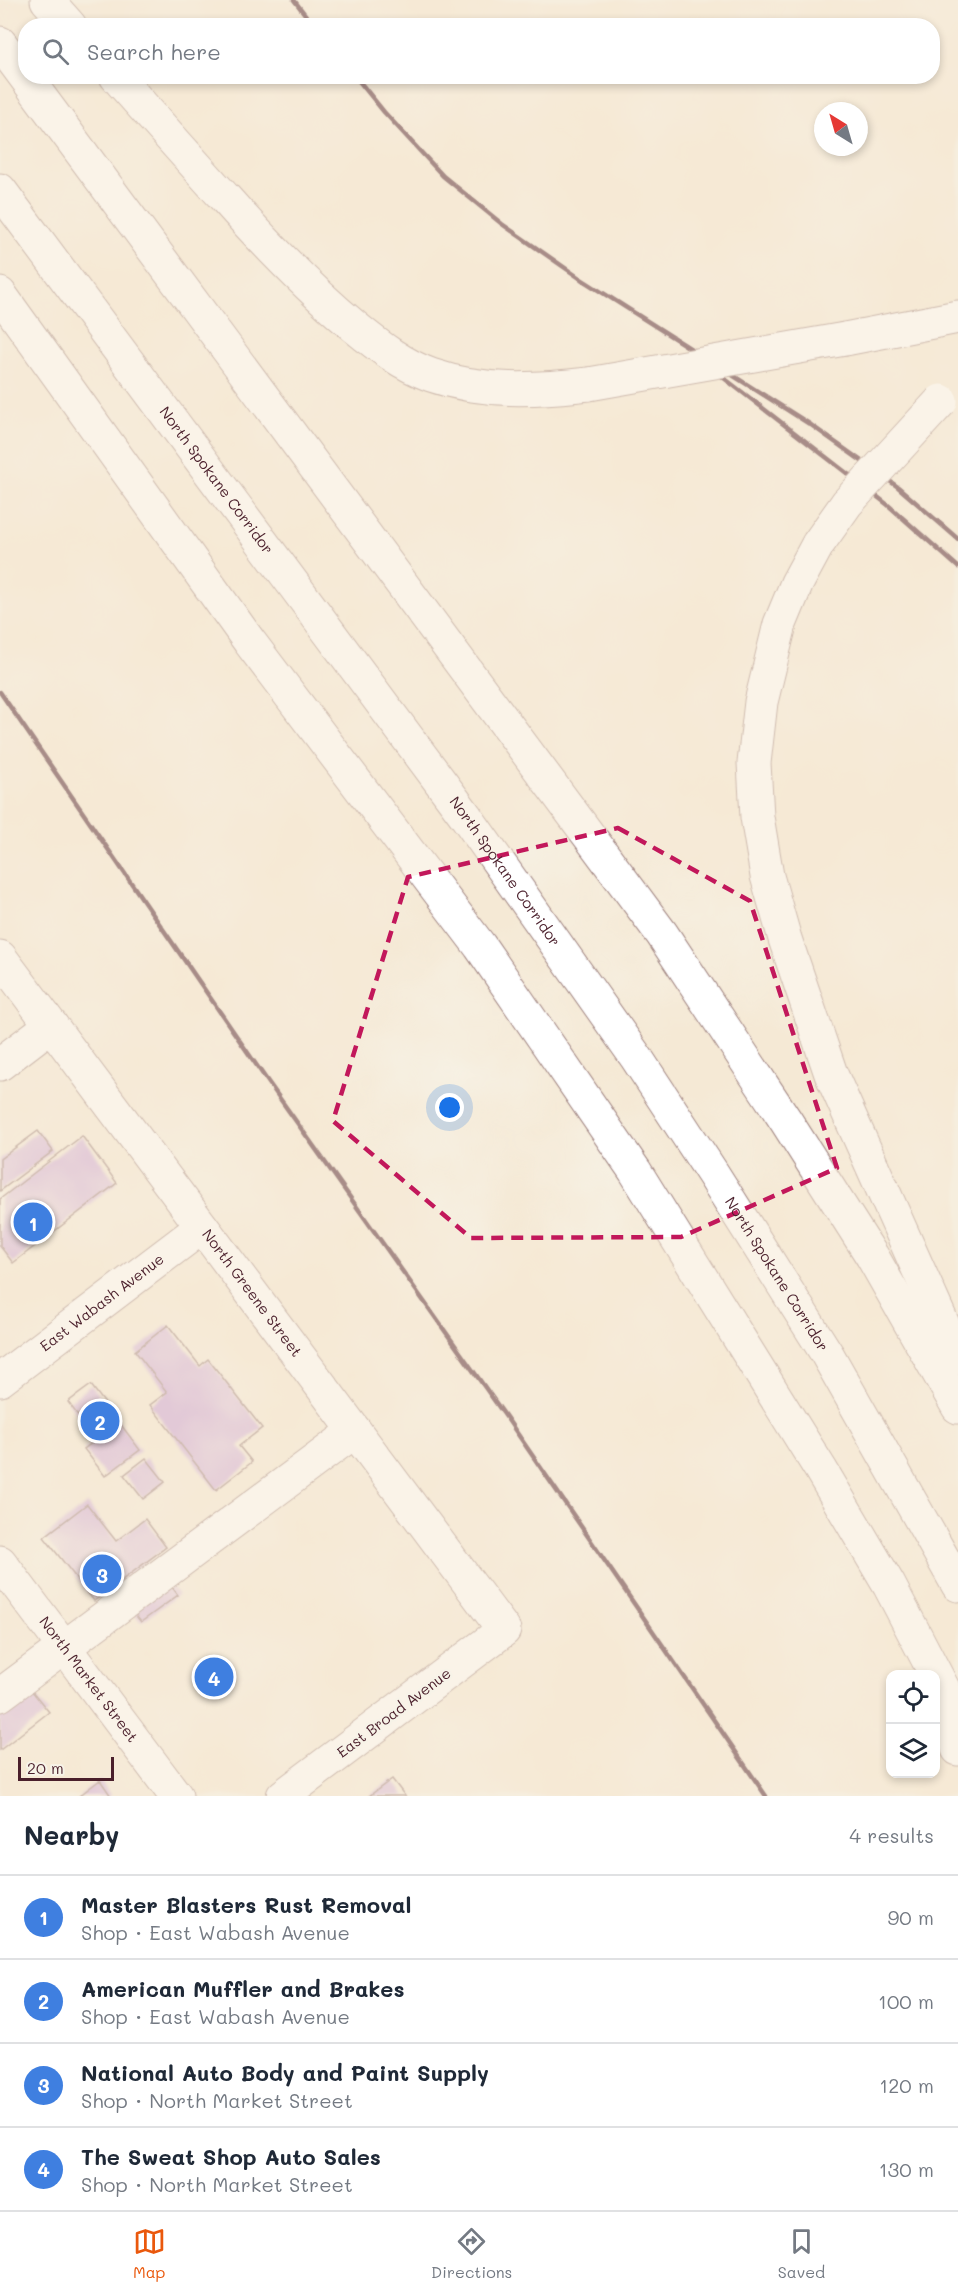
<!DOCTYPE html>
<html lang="en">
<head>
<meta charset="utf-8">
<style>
  body { margin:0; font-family:Mali,sans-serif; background:#f2f2f3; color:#1f2937 }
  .controls { position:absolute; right:18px; bottom:18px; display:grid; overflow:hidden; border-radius:12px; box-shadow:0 3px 9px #0003 }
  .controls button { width:54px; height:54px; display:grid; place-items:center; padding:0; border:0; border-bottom:2px solid #e0e1e3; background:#fff; color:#1f2937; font:30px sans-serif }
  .compass { position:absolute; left:814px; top:102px; width:54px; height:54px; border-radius:50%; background:#fff; box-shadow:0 3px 9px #0003; rotate:323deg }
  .scale { position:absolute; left:18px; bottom:15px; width:96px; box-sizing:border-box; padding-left:6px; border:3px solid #4a1f2b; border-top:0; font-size:16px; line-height:21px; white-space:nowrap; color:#4a1f2b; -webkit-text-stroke:4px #f7f3e8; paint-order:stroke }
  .you { position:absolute; left:450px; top:1108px; width:21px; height:21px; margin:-15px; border:4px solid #fff; border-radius:50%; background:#1a73e8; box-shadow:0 0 0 9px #1a73e833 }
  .badge { display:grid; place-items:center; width:39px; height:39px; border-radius:50%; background:#ea580c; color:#fff; font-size:20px; font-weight:700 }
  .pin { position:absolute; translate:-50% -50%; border:3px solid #fff; box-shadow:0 2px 6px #0006 }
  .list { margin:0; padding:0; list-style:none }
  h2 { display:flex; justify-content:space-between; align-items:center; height:78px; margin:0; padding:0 24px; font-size:26px }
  h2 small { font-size:20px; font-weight:400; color:#747a83 }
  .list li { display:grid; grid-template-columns:39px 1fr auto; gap:18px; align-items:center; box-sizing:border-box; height:84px; padding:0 24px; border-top:2px solid #e0e1e3 }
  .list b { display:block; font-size:22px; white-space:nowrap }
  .list p { margin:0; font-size:20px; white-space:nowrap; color:#747a83 }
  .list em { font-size:20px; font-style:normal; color:#747a83 }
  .icon { flex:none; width:33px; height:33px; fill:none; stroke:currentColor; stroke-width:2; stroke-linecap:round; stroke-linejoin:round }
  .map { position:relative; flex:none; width:958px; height:1796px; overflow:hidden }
  .search { position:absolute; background:#fff; box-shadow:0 3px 9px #0003; left:18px; right:18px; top:18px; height:66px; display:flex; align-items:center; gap:15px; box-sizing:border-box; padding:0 21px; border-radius:24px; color:#747a83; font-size:22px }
  .sheet { height:414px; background:#fff }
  nav { display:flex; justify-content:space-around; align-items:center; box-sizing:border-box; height:84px; border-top:2px solid #e0e1e3; background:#fff; font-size:16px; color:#747a83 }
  nav a { display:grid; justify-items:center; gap:3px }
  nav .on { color:#ea580c }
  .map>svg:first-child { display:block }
</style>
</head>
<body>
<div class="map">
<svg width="958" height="1796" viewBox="0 0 958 1796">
  <rect width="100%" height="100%" fill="#f7f3e8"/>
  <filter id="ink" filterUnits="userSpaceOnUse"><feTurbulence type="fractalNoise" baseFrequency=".0167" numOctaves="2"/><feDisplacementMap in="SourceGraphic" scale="12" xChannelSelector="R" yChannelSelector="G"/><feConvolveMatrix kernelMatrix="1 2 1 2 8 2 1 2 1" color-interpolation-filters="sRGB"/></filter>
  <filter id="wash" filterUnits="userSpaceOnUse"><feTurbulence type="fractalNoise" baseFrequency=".008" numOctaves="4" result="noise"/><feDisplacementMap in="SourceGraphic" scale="24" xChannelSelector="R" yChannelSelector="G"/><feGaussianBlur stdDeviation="1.35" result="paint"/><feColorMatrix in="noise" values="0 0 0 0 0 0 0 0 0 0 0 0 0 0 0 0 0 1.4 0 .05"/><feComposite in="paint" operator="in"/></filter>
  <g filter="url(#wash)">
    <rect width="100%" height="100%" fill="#f5e9d5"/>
    <g id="blocks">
      <path fill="#cba3d9" d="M 38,1131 L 53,1151 L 0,1191 L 0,1159 Z
        M 82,1136 L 117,1183 L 13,1263 L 0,1246 L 0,1199 Z
        M 168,1325 L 200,1366 L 208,1359 L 262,1428 L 239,1446 L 252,1462 L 216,1490 L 150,1405 L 167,1392 L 135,1351 Z
        M 91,1385 L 140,1450 L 105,1476 L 84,1449 L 96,1440 L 68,1402 Z
        M 146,1458 L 165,1482 L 143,1499 L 124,1475 Z
        M 87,1504 L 116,1541 L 145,1519 L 166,1547 L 94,1601 L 44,1537 Z
        M 169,1583 L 178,1595 L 141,1622 L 132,1611 Z
        M 27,1685 L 49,1712 L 0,1750 L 0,1706 Z
        M 392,1779 L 405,1796 L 369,1796 Z
        M 100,1780 L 111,1796 L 79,1796 Z"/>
    </g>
  </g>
  <g filter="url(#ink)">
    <use href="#blocks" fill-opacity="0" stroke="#a08480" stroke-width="1.5"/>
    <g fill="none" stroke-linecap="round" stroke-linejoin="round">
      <g stroke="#a08480" stroke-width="35">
        <g id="minor">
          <path id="s1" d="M 0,957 L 504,1630 L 283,1796"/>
          <path d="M 0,1064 L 51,1025"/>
          <path id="s2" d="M 0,1380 L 202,1227"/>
          <path d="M 0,1695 L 355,1431"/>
        </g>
      </g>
      <g stroke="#a08480" stroke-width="35">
        <g id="major">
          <path id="s3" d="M 0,1562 L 176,1796"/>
        </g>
      </g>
      <g stroke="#a08480" stroke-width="35">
        <g id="highway">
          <path d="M 47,0 L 70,26"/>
          <path d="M 0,43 L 662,934 L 786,1121 L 872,1256 L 958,1407"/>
          <path d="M 116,76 C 152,117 189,158 225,198 C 266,244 308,288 355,327 C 378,346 403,365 431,375 C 483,393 536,390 589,384"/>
          <path id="s4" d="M 0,190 L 465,815 L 636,1057 L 713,1174 L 827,1354 L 958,1585"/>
          <path d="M 0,294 L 249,641 L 480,946 L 635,1171 L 821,1470 L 889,1585 L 947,1696 L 958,1749"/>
          <path d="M 845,339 L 958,317"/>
          <path d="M 818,544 L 797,583 L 780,624 L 761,702 L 754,763 L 757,817 L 767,876 L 785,939 L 831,1074 L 958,1358"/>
        </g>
      </g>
      <use href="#minor" stroke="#fff" stroke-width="33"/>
      <use href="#major" stroke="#fff" stroke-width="33"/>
      <use href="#highway" stroke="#fff" stroke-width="33"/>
      <path stroke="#4a1f2b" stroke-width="4.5" d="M 294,0 L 314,26
        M 355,76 L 384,112 L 443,176 L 502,224 L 581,279 L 811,425 L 898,487 L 958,539
        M 720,375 L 888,505 L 958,567
        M 0,692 L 266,1079 L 506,1417 L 766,1796"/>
      <g stroke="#a08480" stroke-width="35" stroke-linecap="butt">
        <path id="highway-bridge" d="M 589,384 L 845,339
          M 818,544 L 847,503 L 941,401"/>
      </g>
      <use href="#highway-bridge" stroke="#fff" stroke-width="33"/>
    </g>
  </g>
  <path d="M0 0H958V1796H0ZM 618,828 L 750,901 L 837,1168 L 681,1237 L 471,1238 L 333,1121 L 408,877 Z" fill="#f5e9d5" fill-opacity=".55" fill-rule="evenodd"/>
  <path fill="none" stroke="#c2185b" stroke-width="4.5" stroke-dasharray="12 8" stroke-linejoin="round" d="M 618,828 L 750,901 L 837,1168 L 681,1237 L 471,1238 L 333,1121 L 408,877 Z"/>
  <g text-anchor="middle" stroke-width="5" stroke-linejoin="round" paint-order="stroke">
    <g font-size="15" fill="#4a1f2b" stroke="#f7f3e8">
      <text dy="5" stroke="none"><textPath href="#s4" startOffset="362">North Spokane Corridor</textPath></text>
      <text dy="5" stroke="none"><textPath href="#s4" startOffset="848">North Spokane Corridor</textPath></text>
      <text dy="5" stroke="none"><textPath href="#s4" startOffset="1334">North Spokane Corridor</textPath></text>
      <text dy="5" stroke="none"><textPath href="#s1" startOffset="420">North Greene Street</textPath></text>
      <text dy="5" stroke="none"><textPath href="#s2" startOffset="128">East Wabash Avenue</textPath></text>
      <text dy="5" stroke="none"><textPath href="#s3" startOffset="147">North Market Street</textPath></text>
      <text transform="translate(394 1713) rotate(-37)" y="5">East Broad Avenue</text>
    </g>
  </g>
</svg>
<div class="controls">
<button><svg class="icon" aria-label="locate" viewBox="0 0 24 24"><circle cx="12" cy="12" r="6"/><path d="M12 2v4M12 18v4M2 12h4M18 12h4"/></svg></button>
<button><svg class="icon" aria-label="layers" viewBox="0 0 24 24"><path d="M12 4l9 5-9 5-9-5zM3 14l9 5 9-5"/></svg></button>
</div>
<svg class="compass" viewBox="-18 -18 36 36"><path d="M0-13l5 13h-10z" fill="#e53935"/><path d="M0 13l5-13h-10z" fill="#747a83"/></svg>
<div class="scale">20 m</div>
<div class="you"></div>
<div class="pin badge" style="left:33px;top:1222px;background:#3f7fe0">1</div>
<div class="pin badge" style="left:100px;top:1421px;background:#3f7fe0">2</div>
<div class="pin badge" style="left:102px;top:1574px;background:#3f7fe0">3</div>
<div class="pin badge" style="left:214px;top:1677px;background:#3f7fe0">4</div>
<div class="search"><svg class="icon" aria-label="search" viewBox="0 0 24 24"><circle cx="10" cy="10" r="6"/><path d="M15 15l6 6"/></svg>Search here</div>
</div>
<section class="sheet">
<h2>Nearby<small>4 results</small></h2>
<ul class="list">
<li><span class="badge" style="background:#3f7fe0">1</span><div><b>Master Blasters Rust Removal</b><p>Shop · East Wabash Avenue</p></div><em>90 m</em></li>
<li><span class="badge" style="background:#3f7fe0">2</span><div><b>American Muffler and Brakes</b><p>Shop · East Wabash Avenue</p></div><em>100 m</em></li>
<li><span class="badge" style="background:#3f7fe0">3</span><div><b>National Auto Body and Paint Supply</b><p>Shop · North Market Street</p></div><em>120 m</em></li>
<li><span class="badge" style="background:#3f7fe0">4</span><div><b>The Sweat Shop Auto Sales</b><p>Shop · North Market Street</p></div><em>130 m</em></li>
</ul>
</section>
<nav>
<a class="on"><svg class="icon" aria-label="map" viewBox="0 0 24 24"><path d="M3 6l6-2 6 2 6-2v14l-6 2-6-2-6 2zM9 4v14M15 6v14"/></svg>Map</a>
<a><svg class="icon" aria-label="directions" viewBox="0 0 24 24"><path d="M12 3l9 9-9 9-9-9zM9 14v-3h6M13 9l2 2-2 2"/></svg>Directions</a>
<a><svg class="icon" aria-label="saved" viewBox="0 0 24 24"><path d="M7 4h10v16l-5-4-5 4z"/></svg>Saved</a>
</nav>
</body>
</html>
